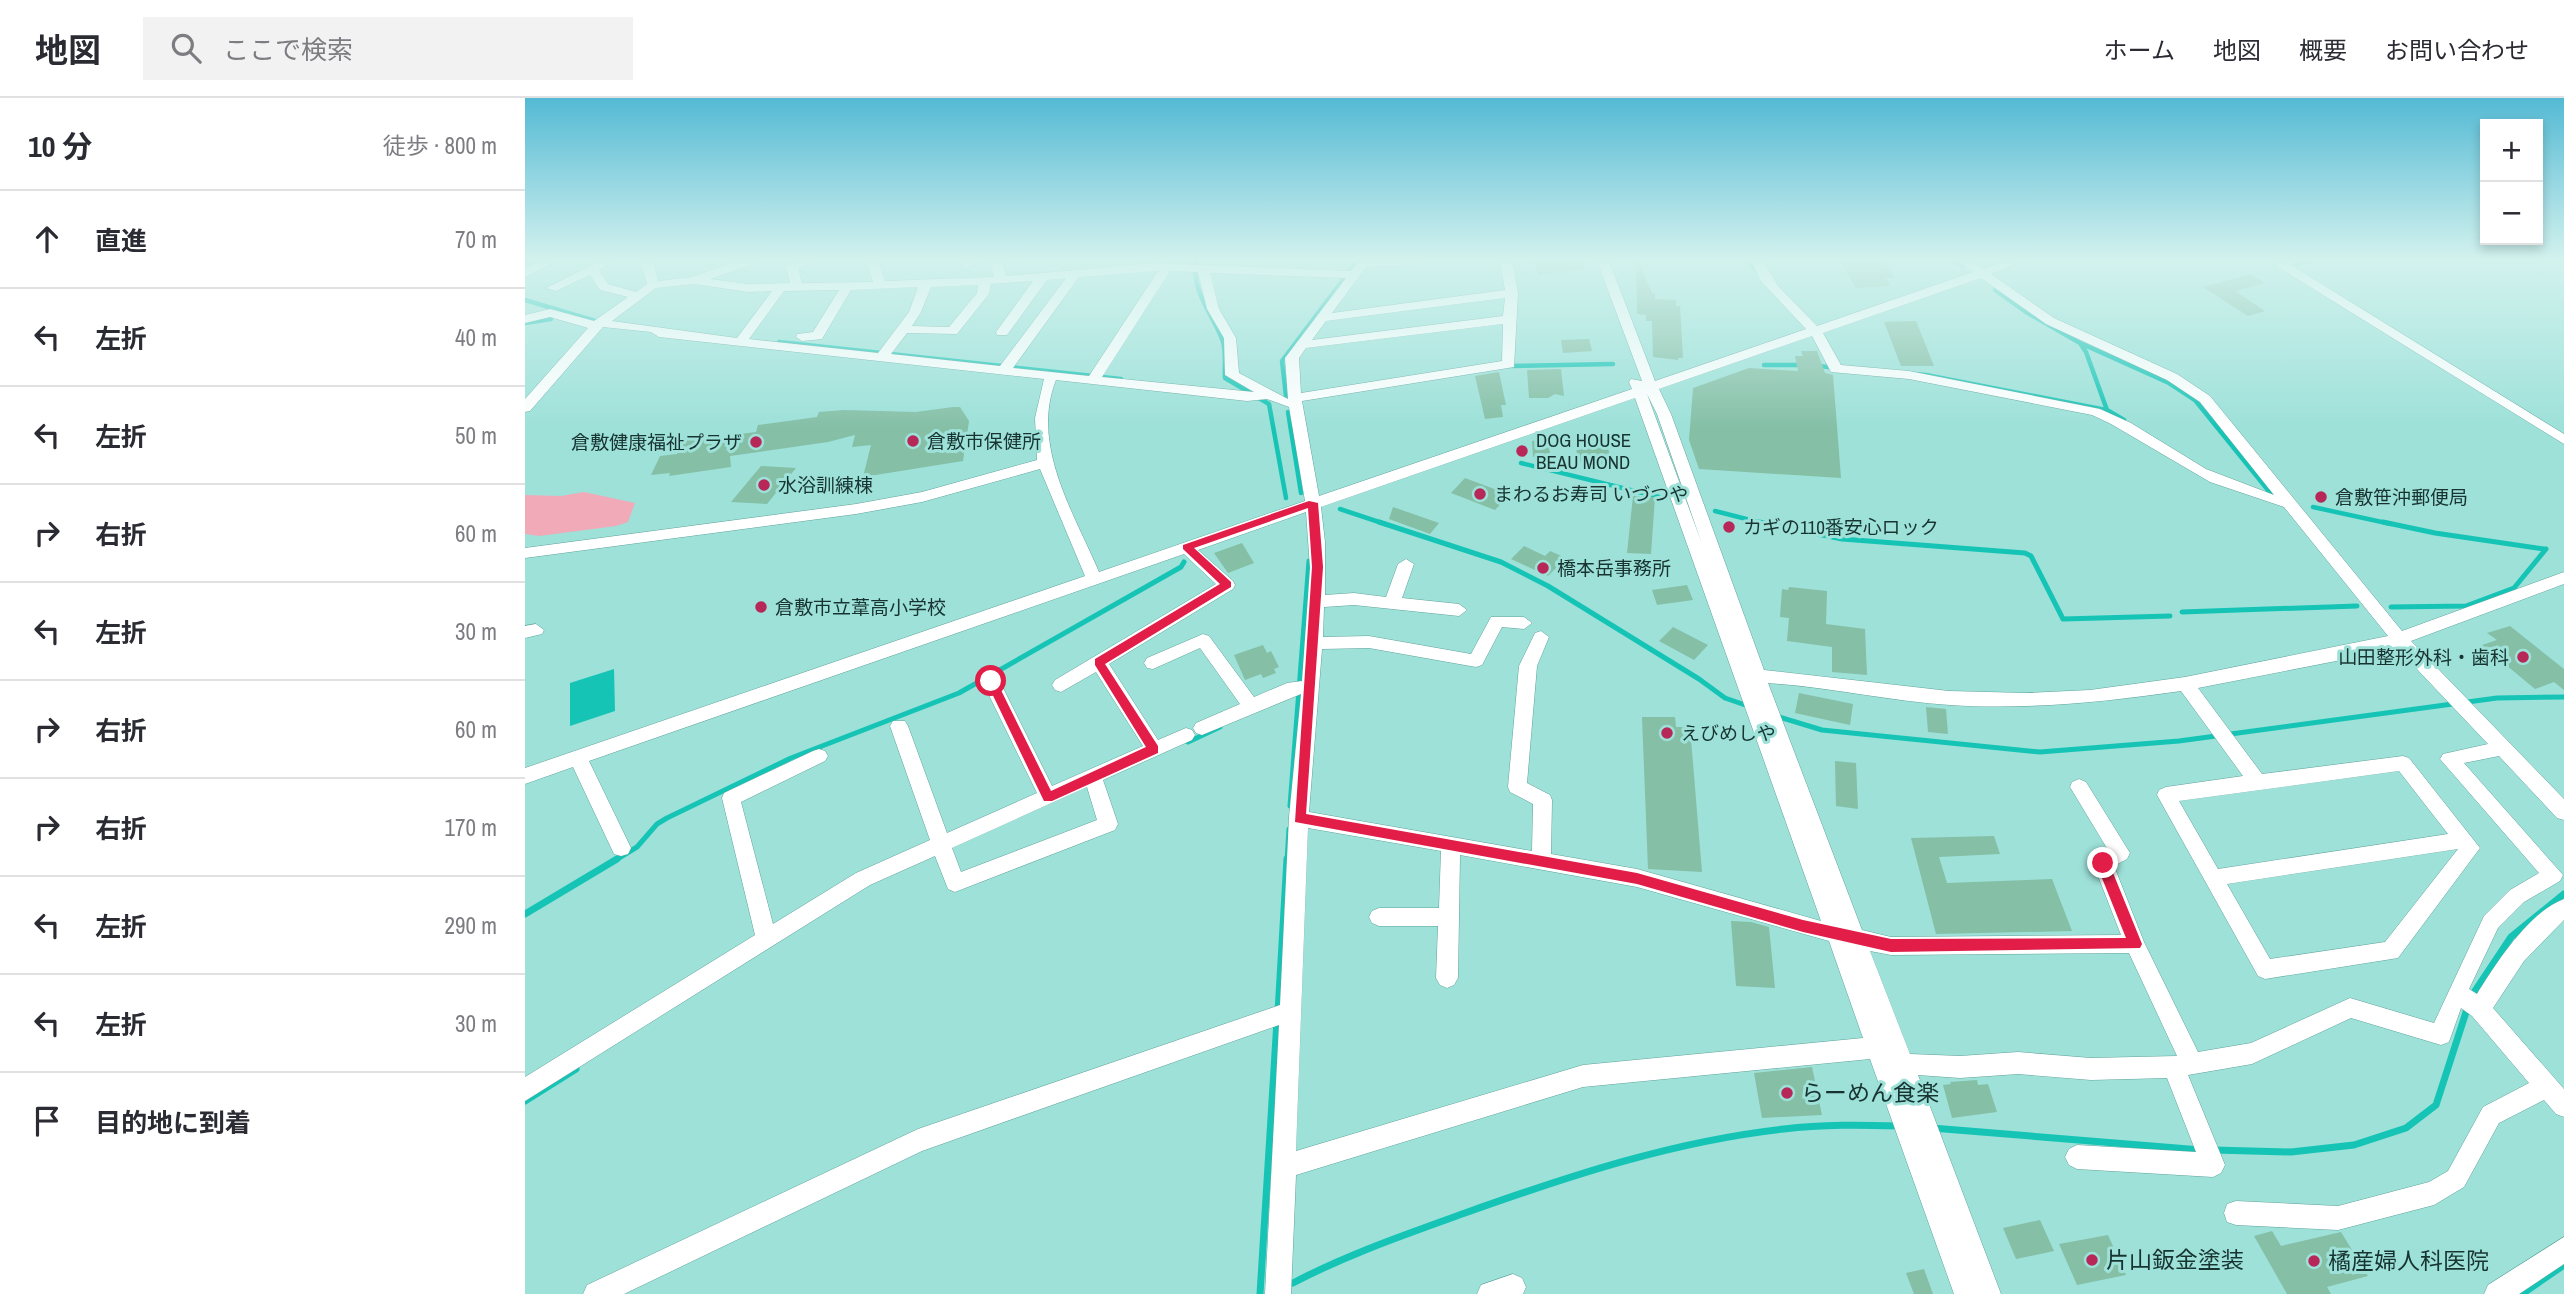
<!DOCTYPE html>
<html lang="ja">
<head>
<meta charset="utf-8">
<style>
  body { margin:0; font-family:"Archivo Narrow","Noto Sans JP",sans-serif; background:#f2f2f3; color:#2b2b33 }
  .controls { position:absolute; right:21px; top:21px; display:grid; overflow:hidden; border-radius:0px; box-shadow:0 4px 10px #0003 }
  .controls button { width:63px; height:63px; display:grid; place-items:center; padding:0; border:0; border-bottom:2px solid #e1e1e2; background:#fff; color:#2b2b33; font:35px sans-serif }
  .stop { position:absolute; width:21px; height:21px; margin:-16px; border:5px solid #e11d48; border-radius:50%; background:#fff }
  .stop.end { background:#e11d48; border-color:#fff; box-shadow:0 2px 7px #0008 }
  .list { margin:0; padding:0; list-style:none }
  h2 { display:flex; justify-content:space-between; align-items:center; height:91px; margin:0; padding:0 28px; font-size:30px }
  h2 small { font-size:23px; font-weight:400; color:#7c7c81 }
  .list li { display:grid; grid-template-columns:46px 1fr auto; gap:21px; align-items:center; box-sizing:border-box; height:98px; padding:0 28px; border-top:2px solid #e1e1e2 }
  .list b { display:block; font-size:26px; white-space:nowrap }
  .list em { font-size:23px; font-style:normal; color:#7c7c81 }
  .icon { flex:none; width:38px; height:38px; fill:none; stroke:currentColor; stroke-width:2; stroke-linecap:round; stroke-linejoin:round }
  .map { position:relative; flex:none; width:2039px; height:1196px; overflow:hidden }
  header { display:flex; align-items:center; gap:42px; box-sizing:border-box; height:98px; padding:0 35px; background:#fff; border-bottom:2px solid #e1e1e2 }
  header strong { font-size:33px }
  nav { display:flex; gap:38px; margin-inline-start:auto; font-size:24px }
  .search { width:490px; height:63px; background:#f2f2f3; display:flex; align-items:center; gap:18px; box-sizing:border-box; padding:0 24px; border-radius:0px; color:#7c7c81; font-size:26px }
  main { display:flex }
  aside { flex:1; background:#fff }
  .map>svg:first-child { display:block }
</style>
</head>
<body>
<header>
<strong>地図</strong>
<div class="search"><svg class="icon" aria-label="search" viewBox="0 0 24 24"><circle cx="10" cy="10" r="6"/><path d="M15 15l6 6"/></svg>ここで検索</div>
<nav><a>ホーム</a><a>地図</a><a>概要</a><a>お問い合わせ</a></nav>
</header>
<main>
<aside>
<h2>10 分<small>徒歩 · 800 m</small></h2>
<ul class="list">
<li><svg class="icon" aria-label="ahead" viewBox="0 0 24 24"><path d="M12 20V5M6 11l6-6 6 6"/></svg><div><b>直進</b></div><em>70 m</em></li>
<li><svg class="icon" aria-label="left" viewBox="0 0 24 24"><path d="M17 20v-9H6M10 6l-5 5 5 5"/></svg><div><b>左折</b></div><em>40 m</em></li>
<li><svg class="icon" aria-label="left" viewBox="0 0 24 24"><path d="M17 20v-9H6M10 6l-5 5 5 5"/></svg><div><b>左折</b></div><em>50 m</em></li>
<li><svg class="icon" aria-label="right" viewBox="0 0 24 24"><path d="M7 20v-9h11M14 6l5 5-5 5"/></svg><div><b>右折</b></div><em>60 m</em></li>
<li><svg class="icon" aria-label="left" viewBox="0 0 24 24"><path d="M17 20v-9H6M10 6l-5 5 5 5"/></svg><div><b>左折</b></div><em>30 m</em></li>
<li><svg class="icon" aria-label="right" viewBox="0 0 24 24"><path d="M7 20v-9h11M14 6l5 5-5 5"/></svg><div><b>右折</b></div><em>60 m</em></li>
<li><svg class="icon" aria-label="right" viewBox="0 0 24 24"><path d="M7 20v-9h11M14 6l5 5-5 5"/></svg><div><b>右折</b></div><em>170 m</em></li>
<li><svg class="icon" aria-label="left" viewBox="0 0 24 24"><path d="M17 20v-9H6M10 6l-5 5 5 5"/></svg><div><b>左折</b></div><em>290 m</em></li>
<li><svg class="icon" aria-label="left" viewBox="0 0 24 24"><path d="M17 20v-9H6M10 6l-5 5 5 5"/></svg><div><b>左折</b></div><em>30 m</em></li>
<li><svg class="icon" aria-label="arrive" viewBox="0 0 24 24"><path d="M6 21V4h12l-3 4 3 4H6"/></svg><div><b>目的地に到着</b></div></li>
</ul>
</aside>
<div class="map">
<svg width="2039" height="1196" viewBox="0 0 2039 1196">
  <rect width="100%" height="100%" fill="#9de1d9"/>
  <path fill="#f1aab8" d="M 59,394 L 110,405 L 103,424 L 91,428 L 14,438 L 0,436 L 0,397 L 36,398 Z"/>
  <path fill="#16c4b6" d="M 89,571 L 90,613 L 45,628 L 45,585 Z"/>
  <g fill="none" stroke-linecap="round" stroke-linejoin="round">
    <path stroke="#16c4b6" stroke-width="4.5" d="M 671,163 C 666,193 687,215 697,241 C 702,253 699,267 700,280 L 744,306 L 761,400
      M 1227,163 L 1226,166 L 1233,174
      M 1431,163 L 1438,168
      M 1771,166 L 1781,163
      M 1470,192 L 1501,214 L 1555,245 L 1561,254 L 1582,312 L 1599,322
      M 0,202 L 70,223
      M 0,225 L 26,221
      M 254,244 L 596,281
      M 1555,245 L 1644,285 L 1670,302 L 1747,397
      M 1239,267 L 1278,267
      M 983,268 L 1088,266
      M 1291,268 L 1401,277 L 1581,312
      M 761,298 L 757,263 L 832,163
      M 763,314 L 776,395
      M 996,365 L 1134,399
      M 1788,409 L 1866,426
      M 815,411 L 860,426
      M 1190,413 L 1241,426"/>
    <path stroke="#16c4b6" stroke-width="5" d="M 854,424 L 976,464 L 1023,488 L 1174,581 L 1200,600 L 1226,609
      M 1234,424 L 1317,441 L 1500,455 L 1506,458 L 1538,521 L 1645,518
      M 1858,424 L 1910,435 L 2019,451
      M 1866,509 L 1941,508 L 1989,490 L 2021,451
      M 1657,514 L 1832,508
      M 1251,618 L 1297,632 L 1515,654 L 1654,643 L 1972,600 L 2039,599
      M 663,644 L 695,629
      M 765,708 L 784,463
      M 89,763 L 112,749 L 132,726 L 142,720 L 266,660 L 434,595 L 656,469 L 659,464
      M 762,763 L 764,731"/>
    <path stroke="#16c4b6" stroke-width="7" d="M 0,816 L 92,761
      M 1946,899 L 1986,839 L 2039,796
      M 753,914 L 762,761
      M 0,1003 L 51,971
      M 1407,1030 L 1676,1052
      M 1689,1052 L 1766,1054 L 1829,1047 L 1881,1030 L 1911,1007 L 1943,908
      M 768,1185 C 823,1156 882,1136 940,1115 C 1044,1078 1149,1043 1259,1031 C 1298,1026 1337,1027 1376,1028
      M 735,1196 L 752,923
      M 1997,1196 L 2039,1167"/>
  </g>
  <path fill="#85bfa6" d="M 1006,163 L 1059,163 L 1060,171 L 1014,177 Z
    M 1111,163 L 1113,163 L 1127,195 L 1130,195 L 1130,201 L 1151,202 L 1151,208 L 1155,208 L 1158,260 L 1153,260 L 1153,262 L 1128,259 L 1127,223 L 1121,223 L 1121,217 L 1112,216 Z
    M 1315,163 L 1359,163 L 1370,180 L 1361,180 L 1365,188 L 1331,190 Z
    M 1726,176 L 1740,185 L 1710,193 L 1740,213 L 1723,218 L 1678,189 Z
    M 1391,223 L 1409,268 L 1376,268 L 1359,224 Z
    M 1064,241 L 1067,253 L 1038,255 L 1036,242 Z
    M 1276,253 L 1292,253 L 1300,275 L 1308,277 L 1316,380 L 1174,371 L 1164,342 L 1168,290 L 1224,270 L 1273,273 L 1270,258 L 1278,258 Z
    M 1036,271 L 1039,298 L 1030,296 L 1023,300 L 1004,300 L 1002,272 Z
    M 974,274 L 981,307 L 976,307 L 978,319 L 960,321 L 950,278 Z
    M 428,309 L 435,309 L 444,323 L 438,363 L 338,379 L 346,347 L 327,349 L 330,337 L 303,344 L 205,358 L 206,369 L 144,378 L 145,375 L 126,377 L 135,358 L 152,356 L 157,343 L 231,334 L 233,327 L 292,319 L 294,314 L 319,312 L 391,314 Z
    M 1022,341 L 1027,364 L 1014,365 L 1012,358 L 1008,359 L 1007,343 Z
    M 1082,346 L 1087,367 L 1070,367 L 1069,363 L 1053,364 L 1051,348 Z
    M 236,368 L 271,370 L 242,406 L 206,404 Z
    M 940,380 L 972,392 L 984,397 L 970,412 L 926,395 Z
    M 1108,398 L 1130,399 L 1126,456 L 1102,455 Z
    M 868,409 L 914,425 L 905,436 L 864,421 Z
    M 717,445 L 729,465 L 703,475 L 689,455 Z
    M 999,448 L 1020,458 L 1025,453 L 1041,460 L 1023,478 L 986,461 Z
    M 1162,487 L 1168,502 L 1132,507 L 1127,492 Z
    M 1264,489 L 1302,493 L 1301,526 L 1340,531 L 1342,577 L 1307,574 L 1307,549 L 1262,543 L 1264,520 L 1255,519 L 1257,491 L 1263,492 Z
    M 1985,528 L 2039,571 L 2039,592 L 2029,584 L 2010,591 L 1957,547 L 1972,542 L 1962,535 Z
    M 1148,529 L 1183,547 L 1169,562 L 1134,543 Z
    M 738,547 L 742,555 L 746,553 L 754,569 L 749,571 L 751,575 L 738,580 L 736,576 L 720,582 L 709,557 Z
    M 1274,595 L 1328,606 L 1325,627 L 1270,615 Z
    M 1401,609 L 1421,611 L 1423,636 L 1403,634 Z
    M 1117,619 L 1150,619 L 1151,629 L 1165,629 L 1177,774 L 1123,771 Z
    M 1310,663 L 1331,665 L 1333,711 L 1311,708 Z
    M 1469,738 L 1475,756 L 1414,759 L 1422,785 L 1527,781 L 1547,833 L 1411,836 L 1386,740 Z
    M 1206,823 L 1226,824 L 1244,829 L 1250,890 L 1211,888 Z
    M 1287,969 L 1297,1017 L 1237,1020 L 1229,975 Z
    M 1452,982 L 1453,987 L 1463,986 L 1472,1014 L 1427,1020 L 1418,987 L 1426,986 L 1425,984 Z
    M 1515,1122 L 1529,1153 L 1491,1161 L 1478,1130 Z
    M 1747,1133 L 1756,1148 L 1816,1134 L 1843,1178 L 1802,1189 L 1806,1196 L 1762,1196 L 1729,1138 Z
    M 1583,1137 L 1601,1177 L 1552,1187 L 1534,1146 Z
    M 1399,1171 L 1408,1196 L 1389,1196 L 1381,1175 Z"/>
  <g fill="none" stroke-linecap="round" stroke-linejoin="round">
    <g stroke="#61a49c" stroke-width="1">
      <path id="minor" d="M 17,163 L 32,163 L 0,179 L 0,170 Z
        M 75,163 L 90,163 L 74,172 L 83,186 L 111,194 L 122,186 L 116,163 L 128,163 L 133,183 L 167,179 L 213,163 L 230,163 L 228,166 L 185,181 L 223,186 L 265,185 L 261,168 L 274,163 L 292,163 L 273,170 L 277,185 L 348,184 L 341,163 L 353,163 L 360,183 L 469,179 L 465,163 L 477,163 L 481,178 L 630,165 L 826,173 L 834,163 L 897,163 L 891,167 L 841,169 L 807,215 L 980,192 L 975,163 L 987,163 L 993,195 L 989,269 L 777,303 L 794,398 L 1107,291 L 1104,284 L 1106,281 L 1117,283 L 1072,163 L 1084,163 L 1130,283 L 1281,231 L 1236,183 L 1226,163 L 1238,163 L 1253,188 L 1292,228 L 1448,174 L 1434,163 L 1447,163 L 1459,171 L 1481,163 L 1498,163 L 1466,176 L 1529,220 L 1652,276 L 1685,298 L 1877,533 L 2039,474 L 2039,486 L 1886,543 L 2039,701 L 2039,722 L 2032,720 L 1974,658 L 1939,665 L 2038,777 L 2035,783 L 1999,804 L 1973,830 L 1944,891 L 1952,896 C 1971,865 2004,814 2039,801 L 2039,822 L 1999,863 L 1968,910 L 2039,991 L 2039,1019 L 2031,1016 L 2019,1002 L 1974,1025 L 1939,1089 L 1909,1107 L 1813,1132 L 1711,1127 L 1702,1124 L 1699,1115 L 1702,1106 L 1711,1103 L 1813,1108 L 1904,1084 L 1923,1073 L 1958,1009 L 2004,985 L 1947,918 L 1936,910 L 1924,944 L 1916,947 L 1826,920 L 1727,966 L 1663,977 L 1700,1067 L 1696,1075 L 1688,1079 L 1552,1071 L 1544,1067 L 1540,1059 L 1544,1051 L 1552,1047 L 1671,1054 L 1642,980 L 1566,982 L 1493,976 L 1435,980 L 1393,977 L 1476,1196 L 1429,1196 L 1345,961 L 1058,989 L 771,1077 L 766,1196 L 740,1196 L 754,927 L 397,1053 L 99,1196 L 58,1196 L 62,1187 L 393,1031 L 755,907 L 764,719 L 776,596 L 677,637 L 671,635 L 668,630 L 671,625 L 715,606 L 675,550 L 628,571 L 622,570 L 619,565 L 622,560 L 678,536 L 684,538 L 729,599 L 762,585 L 777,583 L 785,470 L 781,414 L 673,452 L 708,483 L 710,487 L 708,491 L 584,566 L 633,642 L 661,630 L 667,632 L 670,637 L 667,642 L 578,682 L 593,726 L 590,732 L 430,794 L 423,791 L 410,758 L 345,787 L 0,1003 L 0,979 L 230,837 L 197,700 L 199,695 L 288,653 L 294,651 L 300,653 L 303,658 L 300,663 L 216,704 L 248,826 L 331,775 L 405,742 L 365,628 L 368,623 L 380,623 L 383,628 L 422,735 L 512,695 L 457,583 L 460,578 L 472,578 L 527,688 L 618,648 L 571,574 L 536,594 L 530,592 L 527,587 L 530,582 L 691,486 L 659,456 L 64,663 L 106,750 L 103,756 L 96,758 L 89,756 L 48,669 L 0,686 L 0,670 L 560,478 L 515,371 L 397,404 L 331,416 L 0,460 L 0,450 L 331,406 L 397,394 L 512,362 L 510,320 L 519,281 L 134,239 L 126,234 L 78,229 L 5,313 L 0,314 L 0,301 L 63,230 L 25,219 L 0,225 L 0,217 L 25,211 L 69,223 L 103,199 L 75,192 L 65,177 L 31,193 L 21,190 ZM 633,173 L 564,278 L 488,270 L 554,179 ZM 645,173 L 673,174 L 682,211 L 699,240 L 700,277 L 729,294 L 577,279 ZM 685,175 L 821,180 L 760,260 L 763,301 L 714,275 L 711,240 L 694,211 ZM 541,180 L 475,268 L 366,256 L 382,235 L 432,236 L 464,196 L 466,186 L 508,183 L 471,234 L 472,237 L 482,237 L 522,182 ZM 1456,180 L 1521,226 L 1642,282 L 1675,304 L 1749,397 L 1681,371 L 1606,325 L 1575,311 L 1384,273 L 1316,267 L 1298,235 ZM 169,186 L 223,194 L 247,193 L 212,240 L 87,223 L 131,190 ZM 453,187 L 452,195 L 424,229 L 387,228 L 396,214 L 406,189 ZM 393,189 L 384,214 L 353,255 L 224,241 L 259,193 L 314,192 L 288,234 L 272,236 L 271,239 L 277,243 L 297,241 L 326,192 ZM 980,200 L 978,218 L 787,242 L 801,223 ZM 978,226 L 977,263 L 776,295 L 774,260 L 781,250 ZM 1287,238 L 1306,274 L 1384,281 L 1567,317 L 1586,326 L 1685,384 L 1759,409 L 1863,538 L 1660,579 L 1565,592 L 1501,595 L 1424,593 L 1239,572 L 1146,316 L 1134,291 ZM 531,282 L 722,303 L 742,301 L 764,309 L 780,403 L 574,474 C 549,415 505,347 531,282 ZM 1122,296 L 1132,316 L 1177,446 ZM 1110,300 L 1296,823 L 1112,771 L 1026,756 L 1027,702 L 1025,697 L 1002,685 L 1012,568 L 1024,539 L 1016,533 L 1010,535 L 994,568 L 983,689 L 985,694 L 1008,706 L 1007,753 L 784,714 L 797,551 L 844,550 L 951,569 L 957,567 L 977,529 L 999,531 L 1007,525 L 999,519 L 966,519 L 946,556 L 844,538 L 798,539 L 799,509 L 829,507 L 934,518 L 942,512 L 934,506 L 877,500 L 889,466 L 881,461 L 873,466 L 861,499 L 829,495 L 800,497 L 800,444 L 796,409 ZM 1871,549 L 1963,646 L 1918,656 L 1915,661 L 2014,775 L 1985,792 L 1959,818 L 1909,925 L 1825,900 L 1726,945 L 1673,954 L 1619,844 L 1589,768 L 1602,761 L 1605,755 L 1561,684 L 1554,681 L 1547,684 L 1545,689 L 1583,752 L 1571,759 L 1568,765 L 1596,837 L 1366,839 L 1337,832 L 1243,585 C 1304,589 1364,603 1425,607 C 1503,612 1579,604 1656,593 L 1718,678 L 1641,689 L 1634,692 L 1632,697 L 1733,878 L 1740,881 L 1873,860 L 1955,750 L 1884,660 L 1878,658 L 1737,676 L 1673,590 L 1852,555 ZM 1874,673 L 1923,736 L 1693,771 L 1654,703 ZM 562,689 L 572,722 L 436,774 L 427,750 ZM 783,730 L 916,753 L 914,810 L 854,810 L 847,813 L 844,819 L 847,825 L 854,828 L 913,828 L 911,880 L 915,887 L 922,890 L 929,887 L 933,880 L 935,757 L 1112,789 L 1304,843 L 1338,940 L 1058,967 L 771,1053 ZM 1933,751 L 1860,844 L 1745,861 L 1702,786 ZM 1345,853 L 1366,857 L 1604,855 L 1652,958 L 1566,960 L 1493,954 L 1435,958 L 1385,956 Z
        M 436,163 L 448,163 L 449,167 L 439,170 Z
        M 1755,163 L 1768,163 L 1766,167 L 2039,336 L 2039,346 L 1753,169 L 1751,166 Z
        M 11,526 L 19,532 L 17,536 L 0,540 L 0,528 Z
        M 2039,1139 L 2039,1166 L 1994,1196 L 1959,1196 L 1963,1187 Z
        M 988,1176 L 997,1180 L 1001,1189 L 998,1196 L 952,1196 L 956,1187 Z"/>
    </g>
    <use href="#minor" fill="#fff" fill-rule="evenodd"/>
  </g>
  <linearGradient id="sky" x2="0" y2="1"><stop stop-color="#54bad4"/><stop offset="0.49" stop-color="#d3f2ee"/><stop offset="1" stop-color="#d3f2ee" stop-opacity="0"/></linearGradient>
  <rect width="2039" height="330" fill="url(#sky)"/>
  <path fill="#e11d48" d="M 784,403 L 793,405 L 798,469 L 781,716 L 1112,775 L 1278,822 L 1366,841 L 1601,840 L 1571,765 L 1578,759 L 1584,765 L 1617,846 L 1615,850 L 1366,854 L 1278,834 L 1112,786 L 770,724 L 787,469 L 783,410 L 669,450 L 706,484 L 706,489 L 580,566 L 633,648 L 633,655 L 527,703 L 519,703 L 461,583 L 462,580 L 470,580 L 526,693 L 621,649 L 570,567 L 570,561 L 695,486 L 658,451 L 658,447 Z"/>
  <g fill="#b72859" stroke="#9de1d9" stroke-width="2.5">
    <circle cx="388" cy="343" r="7"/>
    <circle cx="231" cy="344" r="7"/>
    <circle cx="997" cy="353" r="7"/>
    <circle cx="239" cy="387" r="7"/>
    <circle cx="955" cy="396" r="7"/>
    <circle cx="1796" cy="399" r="7"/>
    <circle cx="1204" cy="429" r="7"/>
    <circle cx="1018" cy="470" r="7"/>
    <circle cx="236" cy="509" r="7"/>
    <circle cx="1998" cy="559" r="7"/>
    <circle cx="1142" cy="635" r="7"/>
    <circle cx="1262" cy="995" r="7"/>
    <circle cx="1567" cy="1162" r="7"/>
    <circle cx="1789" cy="1163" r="7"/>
  </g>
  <g text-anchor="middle" stroke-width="6" stroke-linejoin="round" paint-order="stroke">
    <g font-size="19" fill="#183431" stroke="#9de1d9" text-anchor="start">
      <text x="1011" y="349">DOG HOUSE<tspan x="1011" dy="22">BEAU MOND</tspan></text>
      <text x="402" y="350">倉敷市保健所</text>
      <text x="217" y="351" text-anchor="end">倉敷健康福祉プラザ</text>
      <text x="253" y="394">水浴訓練棟</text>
      <text x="969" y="403">まわるお寿司 いづつや</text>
      <text x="1810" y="406">倉敷笹沖郵便局</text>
      <text x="1218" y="436">カギの110番安心ロック</text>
      <text x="1032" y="477">橋本岳事務所</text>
      <text x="250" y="516">倉敷市立葦高小学校</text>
      <text x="1984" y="566" text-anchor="end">山田整形外科・歯科</text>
      <text x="1156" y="642">えびめしや</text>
    </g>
    <g font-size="23" fill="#183431" stroke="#9de1d9" text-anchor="start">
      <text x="1276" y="1003">らーめん食楽</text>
      <text x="1581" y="1170">片山鈑金塗装</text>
      <text x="1803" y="1171">橘産婦人科医院</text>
    </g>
  </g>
</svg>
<div class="controls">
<button>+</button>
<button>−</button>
</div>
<div class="stop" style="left:466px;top:583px"></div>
<div class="stop end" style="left:1578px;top:765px"></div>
</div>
</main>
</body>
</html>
